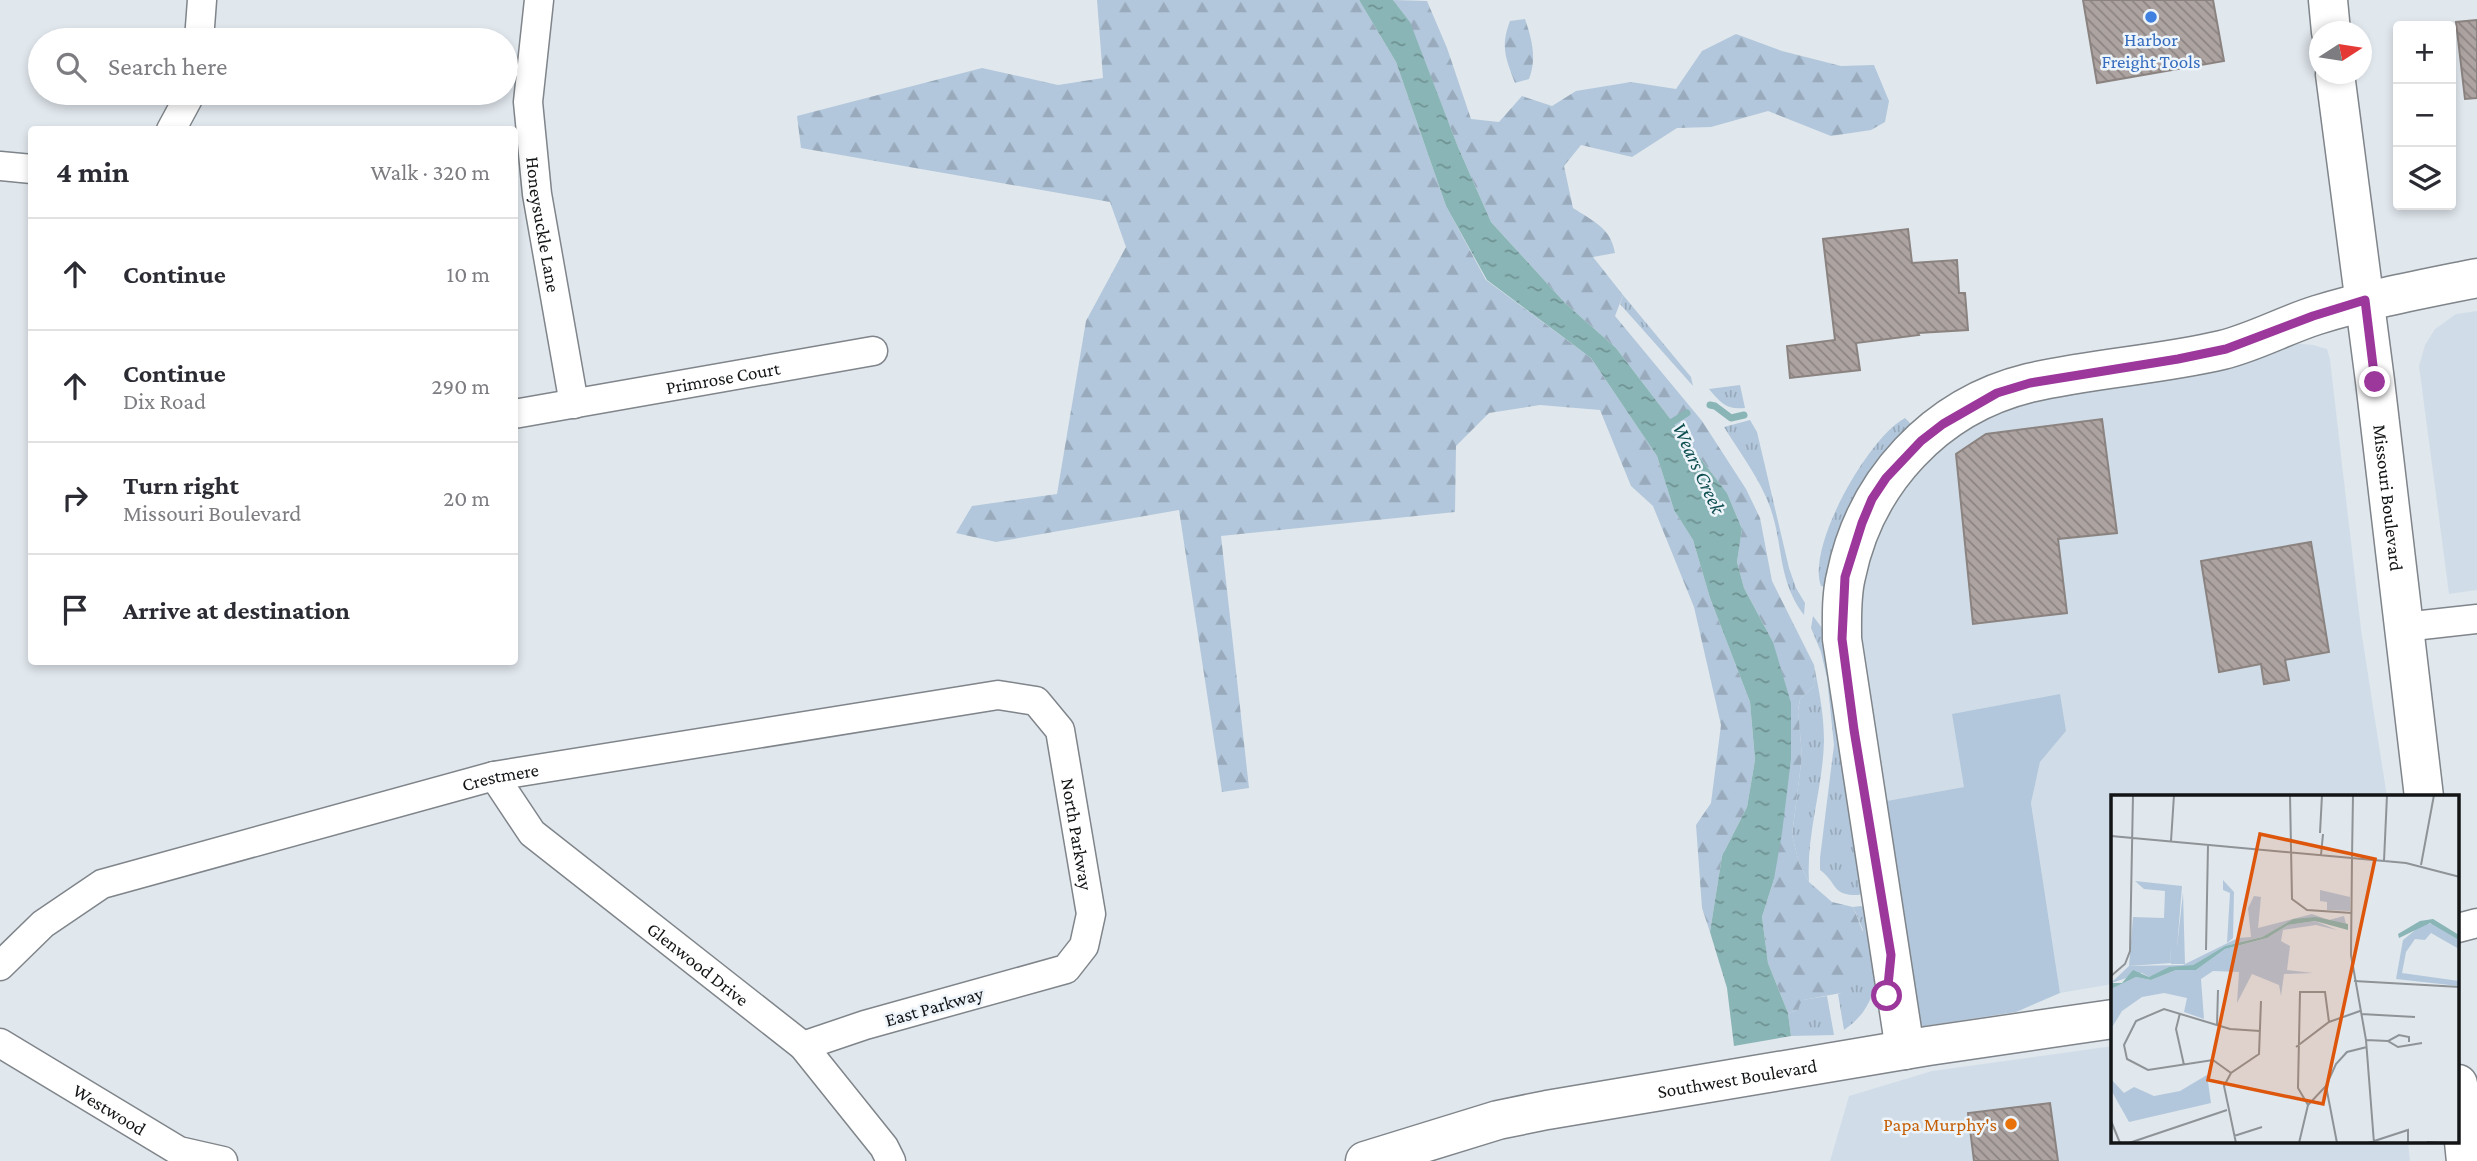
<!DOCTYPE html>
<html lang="en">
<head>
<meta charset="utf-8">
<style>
  body { margin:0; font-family:"Crimson Pro",serif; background:#f7f7f7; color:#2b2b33 }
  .controls { position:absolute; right:21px; top:21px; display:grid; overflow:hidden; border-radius:7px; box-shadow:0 4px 10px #0003 }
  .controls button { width:63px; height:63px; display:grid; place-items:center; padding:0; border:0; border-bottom:2px solid #e1e1e2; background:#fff; color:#2b2b33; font:35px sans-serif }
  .compass { position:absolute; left:2309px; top:21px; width:63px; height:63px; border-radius:50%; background:#fff; box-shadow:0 4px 10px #0003; rotate:78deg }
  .stop { position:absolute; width:21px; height:21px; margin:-16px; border:5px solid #9c379c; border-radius:50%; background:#fff }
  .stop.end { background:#9c379c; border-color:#fff; box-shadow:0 2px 7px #0008 }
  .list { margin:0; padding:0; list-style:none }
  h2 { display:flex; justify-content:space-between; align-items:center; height:91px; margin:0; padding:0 28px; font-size:30px }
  h2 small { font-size:23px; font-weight:400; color:#7c7c81 }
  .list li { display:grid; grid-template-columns:46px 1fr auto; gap:21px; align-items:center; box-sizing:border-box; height:112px; padding:0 28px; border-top:2px solid #e1e1e2 }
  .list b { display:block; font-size:26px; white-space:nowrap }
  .list p { margin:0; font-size:23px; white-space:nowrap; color:#7c7c81 }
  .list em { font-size:23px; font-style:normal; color:#7c7c81 }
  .icon { flex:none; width:38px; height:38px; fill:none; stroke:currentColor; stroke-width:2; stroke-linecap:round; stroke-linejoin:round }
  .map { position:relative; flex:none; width:2477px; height:1161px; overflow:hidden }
  .search { position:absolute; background:#fff; box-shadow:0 4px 10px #0003; left:28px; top:28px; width:490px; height:77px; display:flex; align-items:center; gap:18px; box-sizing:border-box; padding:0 24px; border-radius:38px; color:#7c7c81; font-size:26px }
  .panel { position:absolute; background:#fff; box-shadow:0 4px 10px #0003; left:28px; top:126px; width:490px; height:539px; border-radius:7px }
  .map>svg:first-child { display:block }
</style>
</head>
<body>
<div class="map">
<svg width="2477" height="1161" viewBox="0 0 2477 1161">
  <defs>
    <pattern id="grass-tufts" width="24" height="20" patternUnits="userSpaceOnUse" patternTransform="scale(1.75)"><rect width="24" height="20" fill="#b2c7db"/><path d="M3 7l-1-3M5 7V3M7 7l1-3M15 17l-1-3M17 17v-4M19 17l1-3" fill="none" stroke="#98aabb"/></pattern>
    <pattern id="forest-firs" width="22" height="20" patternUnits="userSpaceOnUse" patternTransform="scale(1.75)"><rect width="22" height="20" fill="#b2c7db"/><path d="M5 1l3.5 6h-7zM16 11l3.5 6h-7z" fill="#98aabb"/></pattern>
    <pattern id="water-ripples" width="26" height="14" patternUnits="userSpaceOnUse" patternTransform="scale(1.75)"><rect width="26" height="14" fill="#8ab5b6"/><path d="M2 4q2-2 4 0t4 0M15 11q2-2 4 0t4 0" fill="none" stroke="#6f9293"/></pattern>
    <pattern id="building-back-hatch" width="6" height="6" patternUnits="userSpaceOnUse" patternTransform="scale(1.75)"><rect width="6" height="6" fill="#ada4a2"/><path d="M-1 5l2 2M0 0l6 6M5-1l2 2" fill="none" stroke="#8b8483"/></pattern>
  </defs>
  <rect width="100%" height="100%" fill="#e0e7ed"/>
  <path fill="#d0dde8" d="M 2477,311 L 2477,590 L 2449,594 L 2419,366 L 2425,345 L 2435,329 L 2456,314 Z
    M 2292,343 L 2313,345 L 2327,349 L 2330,359 L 2361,629 L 2387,797 L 2113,797 L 2113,984 L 2060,993 L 2031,803 L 2040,762 L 2066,731 L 1964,787 L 1881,802 L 1864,683 L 1859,606 L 1876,529 L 1925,458 L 1991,411 Z
    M 2113,1046 L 2113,1142 L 2408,1142 L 2410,1161 L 1830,1161 L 1849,1096 L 1932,1071 Z"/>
  <path fill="url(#grass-tufts)" d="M 1623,295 L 1691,377 L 1693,386 L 1620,304 Z
    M 1740,385 L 1745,408 C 1726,410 1721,403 1709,389 Z
    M 1905,418 L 1911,424 L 1910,428 L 1854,500 L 1837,537 L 1827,584 L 1826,587 L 1821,586 C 1806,546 1869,437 1905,418 Z
    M 1750,420 L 1757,432 L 1789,568 L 1796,588 L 1805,603 L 1804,615 C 1777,579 1784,546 1770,507 C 1760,479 1740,453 1724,427 Z
    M 1813,616 L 1825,632 L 1864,889 L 1859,895 C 1831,896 1838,883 1820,870 L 1820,858 L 1834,745 L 1827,678 L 1821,652 L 1811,628 Z
    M 1814,665 C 1819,690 1824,715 1824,741 C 1823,788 1806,834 1809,882 L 1799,863 L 1792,835 L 1802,756 L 1798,711 L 1800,699 L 1815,685 Z
    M 1861,906 L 1868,910 C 1873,957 1890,998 1844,1030 L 1838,994 L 1841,993 L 1863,930 L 1853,907 Z
    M 1827,996 L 1834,1035 L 1791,1036 L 1788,1013 L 1795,1011 L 1802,1000 Z"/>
  <path fill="url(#forest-firs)" d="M 1097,0 L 1359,0 L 1396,62 L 1446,206 L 1486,280 L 1591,358 L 1657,456 L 1674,510 L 1693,540 L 1710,598 L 1750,702 L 1755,760 L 1747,807 L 1722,856 L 1710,932 L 1702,908 L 1696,825 L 1711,803 L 1721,725 L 1694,607 L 1653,506 L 1631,486 L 1600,410 L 1540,405 L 1489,413 L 1456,446 L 1455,512 L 1221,536 L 1249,788 L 1222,792 L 1179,510 L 996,542 L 956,533 L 972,506 L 1057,494 L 1086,321 L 1126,247 L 1110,202 L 801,148 L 797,116 L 982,68 L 1058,85 L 1103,78 Z
    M 1393,0 L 1427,1 L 1447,48 L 1471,119 L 1499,122 L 1522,96 L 1552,106 L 1576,91 L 1631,82 L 1676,89 L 1702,51 L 1736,34 L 1782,51 L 1841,66 L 1874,65 L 1889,101 L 1885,122 L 1871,130 L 1831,136 L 1768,111 L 1711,127 L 1677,128 L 1632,157 L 1581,145 L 1564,166 L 1573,208 C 1593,221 1611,228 1615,253 L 1593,257 L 1623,295 L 1615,316 L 1702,421 L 1746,489 L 1760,518 L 1772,581 L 1814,665 L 1815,685 L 1800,699 L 1798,710 L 1802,756 L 1792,835 L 1799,863 L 1809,882 L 1832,902 L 1853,907 L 1871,952 L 1864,972 L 1841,993 L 1803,1000 L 1795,1011 L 1788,1013 L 1768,963 L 1762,917 L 1774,879 L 1773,642 L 1744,588 L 1737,562 L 1742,529 L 1727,493 L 1616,348 L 1565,303 L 1491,222 L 1458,147 L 1409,21 Z
    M 1525,19 C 1532,40 1537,58 1529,79 L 1515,83 C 1506,59 1500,47 1510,21 Z"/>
  <path fill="#b2c7db" d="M 2060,694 L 2066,731 L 2040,762 L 2031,803 L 2060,993 L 2016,1012 L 1918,1027 L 1881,802 L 1964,787 L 1952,714 Z"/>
  <path fill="url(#water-ripples)" d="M 1359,0 L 1393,0 L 1410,22 L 1458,147 L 1491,222 L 1565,303 L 1616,348 L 1727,493 L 1742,529 L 1737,562 L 1744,588 L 1773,642 L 1791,703 L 1791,759 L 1782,833 L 1774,879 L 1762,917 L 1768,963 L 1788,1013 L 1791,1036 L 1734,1046 L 1727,988 L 1710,932 L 1722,856 L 1747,807 L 1755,760 L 1750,702 L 1710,598 L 1693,540 L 1674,510 L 1657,456 L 1591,358 L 1487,280 L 1446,206 L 1396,62 Z"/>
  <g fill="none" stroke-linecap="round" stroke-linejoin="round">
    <path stroke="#8ab5b6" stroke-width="7" d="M 1710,405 L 1715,406 L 1731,418 L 1744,415
      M 1664,427 L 1687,413"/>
  </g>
  <path fill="url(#building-back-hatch)" stroke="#8b8380" stroke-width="2" d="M 2083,0 L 2213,0 L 2224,61 L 2097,83 Z
    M 2477,20 L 2477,98 L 2465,99 L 2456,22 Z
    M 1908,229 L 1912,263 L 1957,260 L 1959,293 L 1965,293 L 1968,330 L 1918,333 L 1919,335 L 1856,343 L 1860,370 L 1790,378 L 1787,346 L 1835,340 L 1823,239 Z
    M 2102,419 L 2117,533 L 2058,539 L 2067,613 L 1973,624 L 1956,454 L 1986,434 Z
    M 2311,542 L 2329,652 L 2285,660 L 2289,680 L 2264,684 L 2261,664 L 2219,672 L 2201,561 Z
    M 2050,1103 L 2058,1161 L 1974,1161 L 1968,1113 Z"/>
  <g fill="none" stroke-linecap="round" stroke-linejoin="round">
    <g stroke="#7f858a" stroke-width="31">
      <g id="minor">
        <path id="s1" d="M 539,0 L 528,102 L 537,194 L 574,404"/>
        <path d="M 199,40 L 202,0"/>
        <path d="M 171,130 L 191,93"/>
        <path d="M 0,166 L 32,169"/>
        <path id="s2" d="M 514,414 L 873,351"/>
        <path d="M 2404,627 L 2477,619"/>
        <path id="s3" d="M 494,776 L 532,833 L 803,1046 L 884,1147 L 891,1161"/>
        <path d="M 2458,928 L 2477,923"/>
        <path id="s4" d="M 0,966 L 43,924 L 102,884 L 494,776 L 998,695 L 1036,701 L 1060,730 L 1091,914 L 1084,946 L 1066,969 L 865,1025 L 803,1046"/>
        <path id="s5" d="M 0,1043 L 179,1151 L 223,1161"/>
      </g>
    </g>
    <g stroke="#7f858a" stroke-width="41">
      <g id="secondary">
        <path d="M 2328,0 L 2331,32"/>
        <path id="s6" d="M 2335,74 L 2375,381 L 2424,797"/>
        <path d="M 1905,1050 L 1842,639 C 1842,618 1841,596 1846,576 C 1865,482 1935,406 2029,383 C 2093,368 2159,365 2222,350 C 2255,342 2285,325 2317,315 C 2369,299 2423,289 2477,278"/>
        <path d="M 2458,1084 L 2466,1161"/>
        <path id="s7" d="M 1365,1161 L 1498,1120 L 1547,1110 L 1928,1046 L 2113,1019"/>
      </g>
    </g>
    <use href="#minor" stroke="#fff" stroke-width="28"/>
    <use href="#secondary" stroke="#fff" stroke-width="38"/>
  </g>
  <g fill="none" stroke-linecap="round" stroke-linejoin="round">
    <path stroke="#9c379c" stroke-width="9" d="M 1887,996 L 1891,955 L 1854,730 L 1842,639 L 1845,577 L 1862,523 L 1872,499 L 1886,478 L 1921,441 L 1943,424 L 1997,393 L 2030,383 L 2178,359 L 2226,349 L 2313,316 L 2365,300 L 2375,382"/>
  </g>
  <circle fill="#3f7fe0" stroke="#edf4fa" stroke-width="2.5" cx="2151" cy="17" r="7"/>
  <circle fill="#e8710a" stroke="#edf4fa" stroke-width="2.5" cx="2011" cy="1124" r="7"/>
  <g text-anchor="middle" stroke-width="5" stroke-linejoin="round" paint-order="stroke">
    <g font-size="19" fill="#366cbe" stroke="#edf4fa">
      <text x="2151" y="46">Harbor<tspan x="2151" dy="22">Freight Tools</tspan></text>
    </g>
    <g font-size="19" fill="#121416" stroke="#edf4fa">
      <text dy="7" stroke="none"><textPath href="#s1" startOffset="226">Honeysuckle Lane</textPath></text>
      <text dy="7" stroke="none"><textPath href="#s2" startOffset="212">Primrose Court</textPath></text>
      <text dy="7" stroke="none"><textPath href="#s6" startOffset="427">Missouri Boulevard</textPath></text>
      <text dy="7" stroke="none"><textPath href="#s4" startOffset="544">Crestmere</textPath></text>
      <text dy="7" stroke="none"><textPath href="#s4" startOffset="1230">North Parkway</textPath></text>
      <text dy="7" stroke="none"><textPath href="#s3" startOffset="280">Glenwood Drive</textPath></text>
      <text transform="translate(934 1006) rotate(-16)" y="7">East Parkway</text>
      <text dy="7" stroke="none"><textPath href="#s7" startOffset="382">Southwest Boulevard</textPath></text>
      <text dy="7" stroke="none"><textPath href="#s5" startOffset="128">Westwood</textPath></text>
    </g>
    <g font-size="19" fill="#c56008" stroke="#edf4fa" text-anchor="end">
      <text x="1997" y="1131">Papa Murphy's</text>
    </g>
    <g font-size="21" font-style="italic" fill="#0f4f51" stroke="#edf4fa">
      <text transform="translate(1699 468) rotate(65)" y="7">Wears Creek</text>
    </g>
  </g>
  <g transform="translate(2111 795)">
    <rect width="348" height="348" fill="#e0e7ed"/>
    <path d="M 24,86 L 71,91 L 66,153 L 59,155 L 60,168 L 18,171 L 22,122 L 53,123 L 54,96 L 33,94 Z" fill="#b2c7db"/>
    <path d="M 112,85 L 123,97 L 122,143 L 116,148 L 119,98 L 112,95 ZM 72,98 L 74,169 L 60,169 L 59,155 L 66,152 ZM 143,101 L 150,102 L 147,133 L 201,119 L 218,125 L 233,121 L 235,129 L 182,124 L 151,142 L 114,151 L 82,170 L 38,182 L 31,178 L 0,188 L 18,171 L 72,170 L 127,143 L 140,142 L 137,113 ZM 204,126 L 226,135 L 205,130 L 172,135 L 170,146 L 179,151 L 176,175 L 202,178 L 173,179 L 170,201 L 168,190 L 141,179 L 126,208 L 128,177 L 102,176 L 90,184 L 93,224 L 73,217 L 76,203 L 53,198 L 31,202 L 11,216 L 0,234 L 0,194 L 25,182 L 40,185 L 65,175 L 85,175 L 114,154 L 156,143 L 177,130 ZM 313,128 L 323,129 L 348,145 L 348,154 L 320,138 L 314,145 L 304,144 L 295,157 L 291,178 L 348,186 L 348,191 L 285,184 L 292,145 ZM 96,280 L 100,308 L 18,327 L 0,295 L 0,284 L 13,298 L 23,292 L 43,301 L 69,296 Z" fill="#b2c7db"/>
    <path d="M 209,95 L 239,102 L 239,116 L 216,115 L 216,107 L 209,106 Z" fill="#b2c7db"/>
    <path d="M 205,122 L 237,129 L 237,135 L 204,126 L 177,130 L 156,143 L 114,154 L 85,175 L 65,175 L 40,185 L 25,182 L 0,194 L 0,188 L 11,188 L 22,175 L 38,182 L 58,172 L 82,170 L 114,151 L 151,142 L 182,124 ZM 322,124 L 348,140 L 348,145 L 319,128 L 288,143 L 287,139 L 309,126 Z" fill="#8ab5b6"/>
    <path fill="none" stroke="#8e9397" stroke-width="2" d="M 179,0 L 181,104 L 196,115 L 241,118M 209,38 L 211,0M 0,41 L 295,68 L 349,82M 60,46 L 63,0M 210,60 L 212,39M 241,63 L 242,0M 241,63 L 240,160 L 255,245 L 263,348M 273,66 L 276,0M 310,70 L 323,0M 95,155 L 97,50M 0,181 L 14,169 L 19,156 L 22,0M 243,186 L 349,192M 69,218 L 65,234 L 73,270M 250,219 L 304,222M 106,230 L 107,195M 255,245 L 277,246M 298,247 L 298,242 L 288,240 L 277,246 L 287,252 L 311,248M 185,252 L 218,227 L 249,216M 120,278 L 102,265 L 37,275 L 16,264 L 13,250 L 25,226 L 53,214 L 119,234 L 149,236M 215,291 L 226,348M 197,310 L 187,293 L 189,197 L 214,197 L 218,227M 0,326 L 9,348M 123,341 L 151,332M 316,347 L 341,348M 18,348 L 116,315M 125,348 L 113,291 L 120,278 L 148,259 L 150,206M 188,348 L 197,310 L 215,291 L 225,269 L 236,257 L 256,252M 257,348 L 297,335 L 297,348"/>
    <path fill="#dd560c" fill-opacity="0.15" stroke="#dd560c" stroke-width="3.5" d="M 149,39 L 264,64 L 212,309 L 97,285 Z"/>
    <rect width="348" height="348" fill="none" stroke="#121416" stroke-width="3.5"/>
  </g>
</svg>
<div class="controls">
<button>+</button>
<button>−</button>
<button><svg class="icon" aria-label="layers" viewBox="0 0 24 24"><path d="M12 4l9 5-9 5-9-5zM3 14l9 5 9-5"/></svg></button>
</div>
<svg class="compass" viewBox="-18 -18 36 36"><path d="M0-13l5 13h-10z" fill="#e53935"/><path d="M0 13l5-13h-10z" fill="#7c7c81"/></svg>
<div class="stop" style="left:1887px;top:996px"></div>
<div class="stop end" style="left:2375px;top:382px"></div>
<div class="search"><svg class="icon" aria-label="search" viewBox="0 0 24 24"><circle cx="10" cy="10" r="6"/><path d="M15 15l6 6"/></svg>Search here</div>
<section class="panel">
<h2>4 min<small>Walk · 320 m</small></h2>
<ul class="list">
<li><svg class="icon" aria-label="ahead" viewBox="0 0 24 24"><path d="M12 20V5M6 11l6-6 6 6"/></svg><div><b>Continue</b></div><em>10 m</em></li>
<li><svg class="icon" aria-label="ahead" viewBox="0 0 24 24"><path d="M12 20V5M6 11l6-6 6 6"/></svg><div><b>Continue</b><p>Dix Road</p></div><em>290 m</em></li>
<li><svg class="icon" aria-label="right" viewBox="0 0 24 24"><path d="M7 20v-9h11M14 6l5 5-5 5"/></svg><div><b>Turn right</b><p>Missouri Boulevard</p></div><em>20 m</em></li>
<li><svg class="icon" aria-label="arrive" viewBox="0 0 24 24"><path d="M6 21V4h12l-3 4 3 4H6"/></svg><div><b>Arrive at destination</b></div></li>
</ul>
</section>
</div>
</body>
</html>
